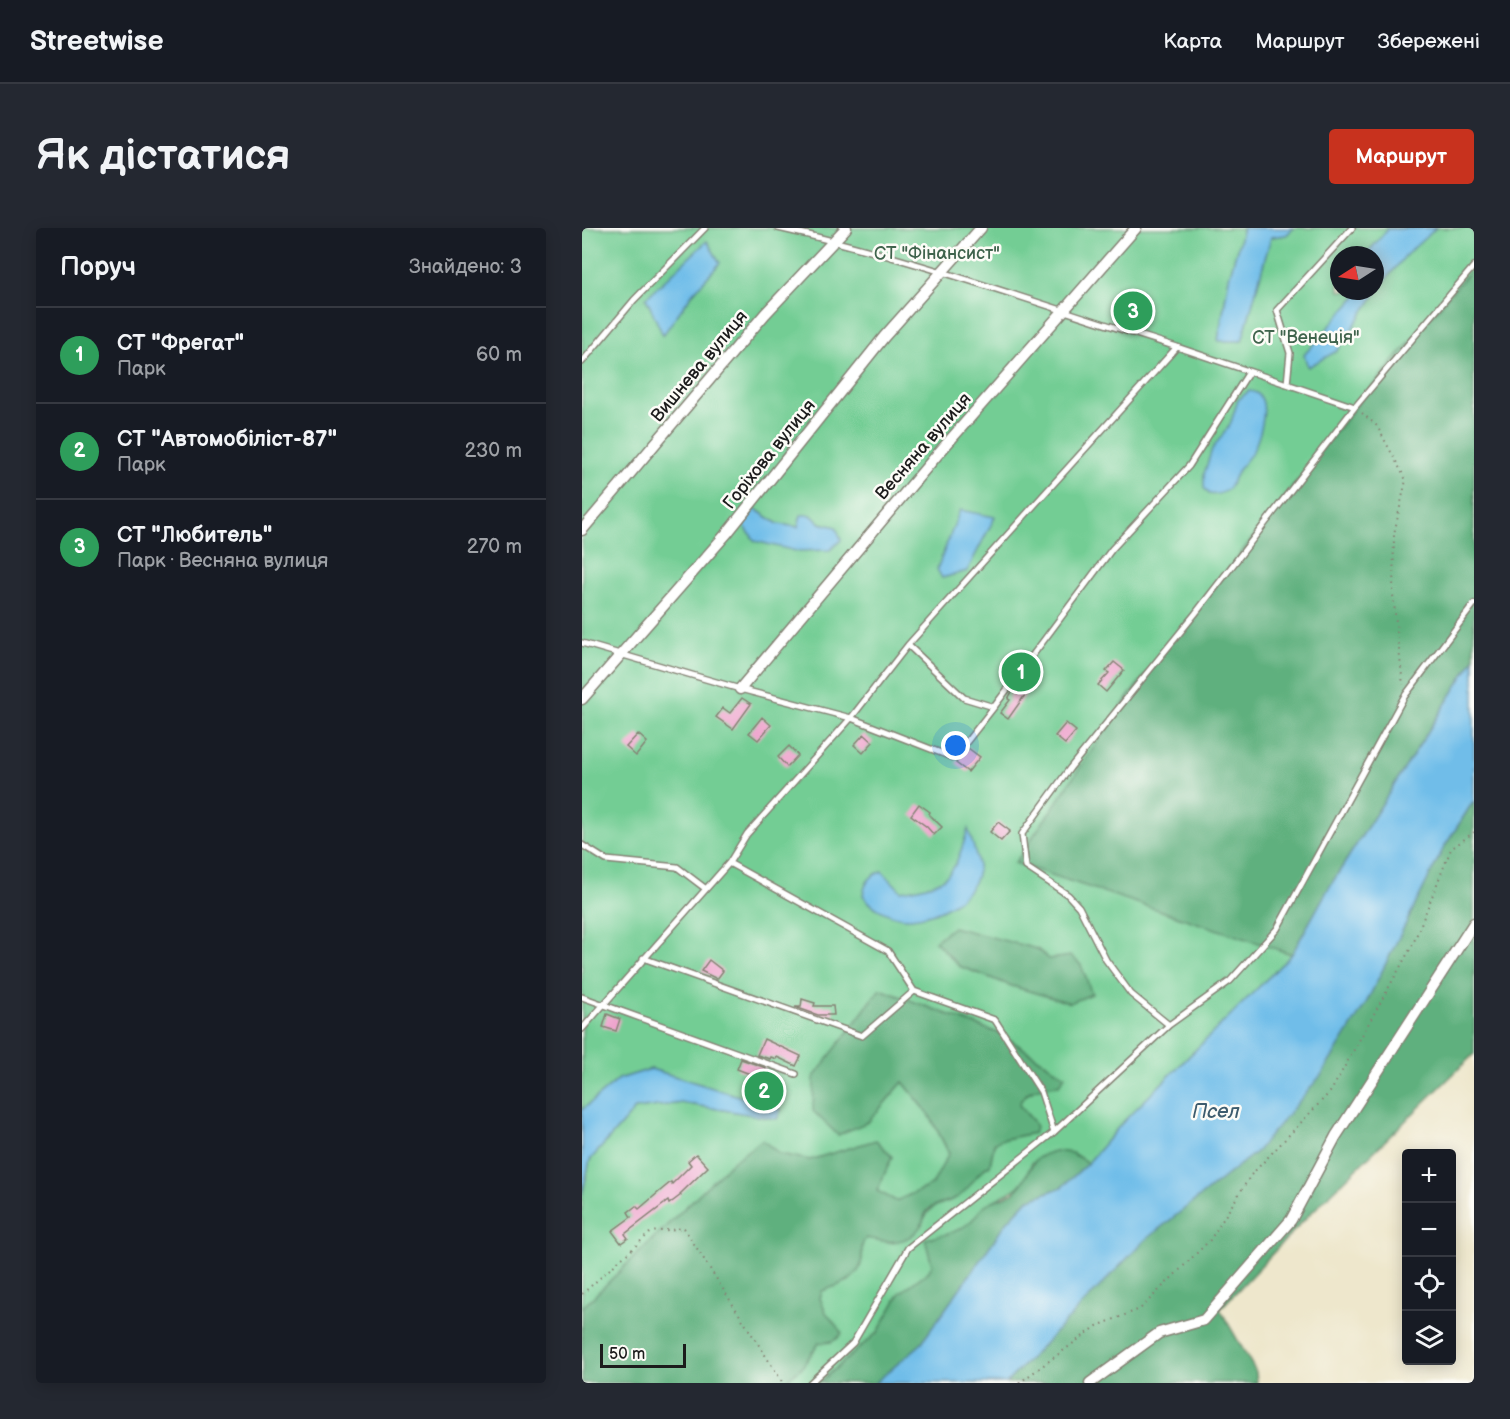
<!DOCTYPE html>
<html lang="uk">
<head>
<meta charset="utf-8">
<style>
  body { margin:0; font-family:"Balsamiq Sans",sans-serif; background:#242831; color:#f1f3f6 }
  .controls { position:absolute; right:18px; bottom:18px; display:grid; overflow:hidden; border-radius:6px; box-shadow:0 3px 15px #0003 }
  .controls button { width:54px; height:54px; display:grid; place-items:center; padding:0; border:0; border-bottom:2px solid #363941; background:#171b24; color:#f1f3f6; font:30px sans-serif }
  .compass { position:absolute; left:748px; top:18px; width:54px; height:54px; border-radius:50%; background:#171b24; box-shadow:0 3px 15px #0003; rotate:258deg }
  .scale { position:absolute; left:18px; bottom:15px; width:86px; box-sizing:border-box; padding-left:6px; border:3px solid #1c1c1c; border-top:0; font-size:16px; line-height:21px; white-space:nowrap; color:#1c1c1c; -webkit-text-stroke:4px #fdfcf7; paint-order:stroke }
  .you { position:absolute; left:374px; top:518px; width:21px; height:21px; margin:-15px; border:4px solid #fff; border-radius:50%; background:#1a73e8; box-shadow:0 0 0 9px #1a73e833 }
  .badge { display:grid; place-items:center; width:39px; height:39px; border-radius:50%; background:#c8321e; color:#fff; font-size:20px; font-weight:700 }
  .pin { position:absolute; translate:-50% -50%; border:3px solid #fff; box-shadow:0 2px 6px #0006 }
  .list { margin:0; padding:0; list-style:none }
  h2 { display:flex; justify-content:space-between; align-items:center; height:78px; margin:0; padding:0 24px; font-size:26px }
  h2 small { font-size:20px; font-weight:400; color:#9ea1a6 }
  .list li { display:grid; grid-template-columns:39px 1fr auto; gap:18px; align-items:center; box-sizing:border-box; height:96px; padding:0 24px; border-top:2px solid #363941 }
  .list b { display:block; font-size:22px; white-space:nowrap }
  .list p { margin:0; font-size:20px; white-space:nowrap; color:#9ea1a6 }
  .list em { font-size:20px; font-style:normal; color:#9ea1a6 }
  .icon { flex:none; width:33px; height:33px; fill:none; stroke:currentColor; stroke-width:2; stroke-linecap:round; stroke-linejoin:round }
  .map { position:relative; flex:none; width:892px; height:1155px; overflow:hidden; border-radius:6px }
  header { display:flex; align-items:center; gap:36px; box-sizing:border-box; height:84px; padding:0 30px; background:#171b24; border-bottom:2px solid #363941 }
  header strong { font-size:28px }
  nav { display:flex; gap:33px; margin-inline-start:auto; font-size:21px }
  .intro { display:flex; align-items:center; justify-content:space-between; box-sizing:border-box; height:144px; padding:0 36px }
  h1 { margin:0; font-size:42px }
  .button { padding:15px 27px; border-radius:6px; background:#c8321e; color:#fff; font-size:21px; font-weight:700 }
  main { display:flex; gap:36px; padding:0 36px }
  aside { flex:1; background:#171b24; border-radius:6px; box-shadow:0 3px 15px #0003 }
  .map>svg:first-child { display:block }
</style>
</head>
<body>
<header>
<strong>Streetwise</strong>
<nav><a>Карта</a><a>Маршрут</a><a>Збережені</a></nav>
</header>
<div class="intro"><h1>Як дістатися</h1><a class="button">Маршрут</a></div>
<main>
<aside>
<h2>Поруч<small>Знайдено: 3</small></h2>
<ul class="list">
<li><span class="badge" style="background:#2e9e5b">1</span><div><b>СТ &quot;Фрегат&quot;</b><p>Парк</p></div><em>60 m</em></li>
<li><span class="badge" style="background:#2e9e5b">2</span><div><b>СТ &quot;Автомобiлiст-87&quot;</b><p>Парк</p></div><em>230 m</em></li>
<li><span class="badge" style="background:#2e9e5b">3</span><div><b>СТ &quot;Любитель&quot;</b><p>Парк · Весняна вулиця</p></div><em>270 m</em></li>
</ul>
</aside>
<div class="map">
<svg width="892" height="1155" viewBox="0 0 892 1155">
  <rect width="100%" height="100%" fill="#fdfcf7"/>
  <filter id="ink" filterUnits="userSpaceOnUse"><feTurbulence type="fractalNoise" baseFrequency=".0167" numOctaves="2"/><feDisplacementMap in="SourceGraphic" scale="12" xChannelSelector="R" yChannelSelector="G"/><feConvolveMatrix kernelMatrix="1 2 1 2 8 2 1 2 1" color-interpolation-filters="sRGB"/></filter>
  <filter id="wash" filterUnits="userSpaceOnUse"><feTurbulence type="fractalNoise" baseFrequency=".008" numOctaves="4" result="noise"/><feDisplacementMap in="SourceGraphic" scale="24" xChannelSelector="R" yChannelSelector="G"/><feGaussianBlur stdDeviation="1.35" result="paint"/><feColorMatrix in="noise" values="0 0 0 0 0 0 0 0 0 0 0 0 0 0 0 0 0 1.4 0 .05"/><feComposite in="paint" operator="in"/></filter>
  <g filter="url(#wash)">
    <rect width="100%" height="100%" fill="#eee7cc"/>
    <path fill="#73cd94" stroke="#487458" stroke-width="1.5" fill-rule="evenodd" d="M 0,0 L 661,0 L 647,50 L 636,113 L 660,113 L 689,9 L 704,7 L 712,0 L 892,0 L 892,38 L 434,634 L 710,726 L 541,894 L 506,935 L 490,925 L 450,934 C 437,968 430,960 404,977 C 397,981 394,990 388,995 C 374,1005 360,1008 344,1011 L 350,1037 L 347,1043 L 318,1065 L 296,1104 L 237,1155 L 201,1155 L 220,1139 L 237,1115 L 250,1114 L 238,1070 L 240,1063 L 267,1053 L 280,1031 L 279,1016 L 284,1010 L 312,1015 L 340,997 C 347,972 363,980 379,966 C 390,957 395,943 408,937 L 412,917 L 418,912 L 452,905 L 451,893 L 437,877 L 439,871 L 456,859 L 421,807 L 298,761 L 286,894 L 321,854 L 347,886 L 367,926 L 350,957 L 314,973 L 295,963 L 310,929 L 294,912 L 228,932 L 198,926 L 149,935 L 0,1080 L 0,968 L 8,932 L 53,881 L 100,875 L 195,891 L 199,881 L 69,841 L 37,851 L 0,882 ZM 757,27 L 793,27 L 793,63 L 757,63 ZM 138,35 L 111,65 L 81,106 L 64,70 ZM 173,281 L 196,296 L 216,299 L 229,287 L 238,295 L 254,299 L 173,313 ZM 455,721 L 467,731 L 489,729 L 488,775 L 430,758 L 377,738 Z"/>
    <path fill="#5eb07e" stroke="#3d664d" stroke-width="1.5" d="M 892,38 L 892,431 L 745,663 L 710,726 L 433,635 L 546,469 L 773,179 Z
      M 892,572 L 892,826 L 725,989 L 638,1081 L 674,1144 L 675,1155 L 424,1155 L 563,1012 L 675,923 L 784,775 L 861,621 Z
      M 371,699 L 455,721 L 467,731 L 489,728 L 499,737 L 510,766 L 488,775 L 430,758 L 377,738 L 353,713 Z
      M 298,761 L 421,807 L 483,848 L 477,857 C 461,858 443,860 437,877 L 451,893 L 454,899 L 452,905 L 418,912 L 412,916 L 408,937 C 394,943 390,960 376,969 C 367,974 354,975 346,982 C 341,987 342,993 339,998 C 324,1019 305,1014 284,1010 C 279,1016 280,1020 280,1028 C 280,1052 259,1056 240,1063 L 238,1070 L 243,1083 L 260,1105 C 254,1114 248,1114 237,1115 L 220,1139 L 201,1155 L 0,1155 L 0,1080 L 149,935 L 180,912 L 198,926 L 228,932 L 294,912 L 310,929 L 295,963 L 314,973 L 350,957 L 367,925 L 347,886 L 321,854 L 286,894 L 256,907 L 231,883 L 232,849 Z
      M 475,923 L 490,925 L 506,935 L 480,959 L 446,972 L 425,994 L 338,1117 L 293,1155 L 237,1155 L 296,1104 L 318,1065 L 347,1043 L 350,1037 L 343,1011 C 359,1008 374,1005 387,995 C 393,990 397,982 403,977 C 412,971 425,970 433,963 C 452,946 443,928 475,923 Z"/>
    <path fill="#6fbde9" stroke="#466c82" stroke-width="1.5" d="M 661,0 L 712,0 L 704,7 L 689,9 L 660,113 L 636,113 L 647,50 Z
      M 854,0 L 824,27 L 801,55 L 755,123 L 726,139 L 722,127 L 779,63 L 793,63 L 793,27 L 786,27 L 786,24 L 806,1 Z
      M 125,13 L 138,35 L 111,65 L 81,107 L 64,70 Z
      M 667,163 C 693,164 678,208 671,223 C 667,230 661,235 656,242 C 653,247 650,258 645,262 C 640,266 632,267 627,266 L 622,260 L 622,246 L 630,221 L 648,197 L 656,172 Z
      M 173,281 L 196,296 L 216,299 L 219,287 L 229,287 L 238,295 L 254,299 L 259,312 L 248,322 L 214,323 L 173,313 L 161,296 Z
      M 378,282 L 413,289 L 385,343 L 360,350 L 355,341 Z
      M 892,431 L 892,572 L 861,621 L 784,775 L 740,846 L 675,923 L 563,1012 L 424,1155 L 293,1155 L 338,1117 L 425,994 L 446,972 L 480,959 L 506,935 L 541,894 L 710,726 L 745,663 Z
      M 386,601 C 389,611 397,632 396,642 C 392,670 355,688 329,690 C 312,691 290,681 281,667 C 283,654 288,648 300,643 L 319,663 C 370,655 371,648 386,601 Z
      M 69,841 L 199,881 L 195,891 L 100,875 L 53,881 L 8,932 L 0,968 L 0,882 L 37,851 Z"/>
    <g id="blocks">
      <path fill="#eea5cd" d="M 532,434 L 542,442 L 524,464 L 516,457 L 527,445 L 524,443 Z
        M 432,460 L 443,467 L 426,491 L 418,485 L 428,472 L 426,471 Z
        M 160,470 L 169,476 L 151,501 L 134,489 L 141,480 L 148,485 Z
        M 180,489 L 189,497 L 176,512 L 167,505 Z
        M 484,495 L 494,503 L 483,516 L 473,508 Z
        M 56,506 L 65,514 L 54,528 L 44,519 Z
        M 282,506 L 291,514 L 281,525 L 272,517 Z
        M 207,518 L 216,527 L 205,539 L 196,529 Z
        M 386,520 L 398,529 L 386,544 L 374,535 Z
        M 337,576 L 348,584 L 347,586 L 360,599 L 352,607 L 345,599 L 329,587 Z
        M 416,594 L 428,603 L 419,613 L 408,604 Z
        M 127,732 L 141,743 L 135,751 L 119,743 Z
        M 220,771 L 233,775 L 232,778 L 251,778 L 252,787 L 236,787 L 213,779 L 219,779 Z
        M 25,786 L 38,791 L 34,803 L 21,799 Z
        M 182,811 L 219,828 L 214,838 L 195,829 L 194,831 L 189,829 L 188,831 L 175,827 Z
        M 159,831 L 184,840 L 181,851 L 155,841 Z
        M 114,926 L 126,939 L 98,966 L 99,967 L 87,976 L 86,973 L 43,1006 L 46,1010 L 39,1015 L 30,1003 L 49,989 L 46,984 L 54,978 L 57,981 L 78,963 L 89,954 L 90,956 L 109,937 L 106,933 Z"/>
    </g>
  </g>
  <g filter="url(#ink)">
    <use href="#blocks" fill-opacity="0" stroke="#858274" stroke-width="1.5"/>
    <g fill="none" stroke-linecap="round" stroke-linejoin="round">
      <g stroke="#858274" stroke-width="8">
        <path id="service" d="M 196,0 C 332,30 462,78 595,119
          M 0,134 L 52,72 L 123,0
          M 705,156 L 708,125 L 695,82 L 770,0
          M 773,179 L 892,38
          M 0,415 L 158,461 L 269,490 L 372,530 L 412,479
          M 326,417 L 382,470 L 412,479 L 530,321 L 607,238 L 667,144
          M 0,617 L 24,632 L 95,639 L 124,661
          M 147,635 L 165,606 L 269,490 L 326,417 L 595,119 L 773,179 L 613,386 L 488,540 L 440,606 L 444,639 L 486,667 L 497,679 L 524,732 L 549,766 L 587,797
          M 61,730 L 280,808 L 332,763
          M 0,769 L 214,846
          M 0,801 L 147,635 L 306,723 L 332,763 L 413,792 L 459,864 L 472,904
          M 228,1155 L 271,1115 L 326,1020 L 472,904 L 587,797 L 648,753 L 695,701 L 822,469 L 892,376"/>
      </g>
      <g stroke="#858274" stroke-width="13">
        <path id="minor" d="M 0,302 L 183,86 L 264,0
          M 158,461 L 355,227 L 554,0
          M 0,471 L 146,304 L 302,109 L 399,0
          M 508,1155 L 577,1105 L 622,1092 L 709,992 L 754,908 L 892,695"/>
      </g>
      <path stroke="#858274" stroke-width="2" stroke-dasharray="1.5 4.5" stroke-linecap="butt" d="M 780,185 L 795,198 L 824,252 L 812,306 L 811,367 L 821,457
        M 0,1066 L 69,1004 L 102,1000 L 201,1155
        M 437,1155 L 515,1098 L 558,1081 L 628,1012 L 669,947 L 749,863 L 831,716 L 869,621 L 892,604"/>
      <use href="#service" stroke="#fff" stroke-width="5"/>
      <use href="#minor" stroke="#fff" stroke-width="10"/>
    </g>
  </g>
  <g text-anchor="middle" stroke-width="5" stroke-linejoin="round" paint-order="stroke">
    <g font-size="18" fill="#3f634c" stroke="#fdfcf7">
      <text x="355" y="31">СТ "Фiнансист"</text>
      <text x="724" y="115">СТ "Венеція"</text>
    </g>
    <g font-size="18" fill="#1c1c1c" stroke="#fdfcf7">
      <text transform="translate(117 138) rotate(-50)" y="6">Вишнева вулиця</text>
      <text transform="translate(341 218) rotate(-49)" y="6">Весняна вулиця</text>
      <text transform="translate(187 226) rotate(-51)" y="6">Горіхова вулиця</text>
    </g>
    <g font-size="20" font-style="italic" fill="#3d5c6e" stroke="#fdfcf7">
      <text x="634" y="890">Псел</text>
    </g>
  </g>
</svg>
<div class="controls">
<button>+</button>
<button>−</button>
<button><svg class="icon" aria-label="locate" viewBox="0 0 24 24"><circle cx="12" cy="12" r="6"/><path d="M12 2v4M12 18v4M2 12h4M18 12h4"/></svg></button>
<button><svg class="icon" aria-label="layers" viewBox="0 0 24 24"><path d="M12 4l9 5-9 5-9-5zM3 14l9 5 9-5"/></svg></button>
</div>
<svg class="compass" viewBox="-18 -18 36 36"><path d="M0-13l5 13h-10z" fill="#e53935"/><path d="M0 13l5-13h-10z" fill="#9ea1a6"/></svg>
<div class="scale">50 m</div>
<div class="you"></div>
<div class="pin badge" style="left:439px;top:444px;background:#2e9e5b">1</div>
<div class="pin badge" style="left:182px;top:863px;background:#2e9e5b">2</div>
<div class="pin badge" style="left:551px;top:83px;background:#2e9e5b">3</div>
</div>
</main>
</body>
</html>
